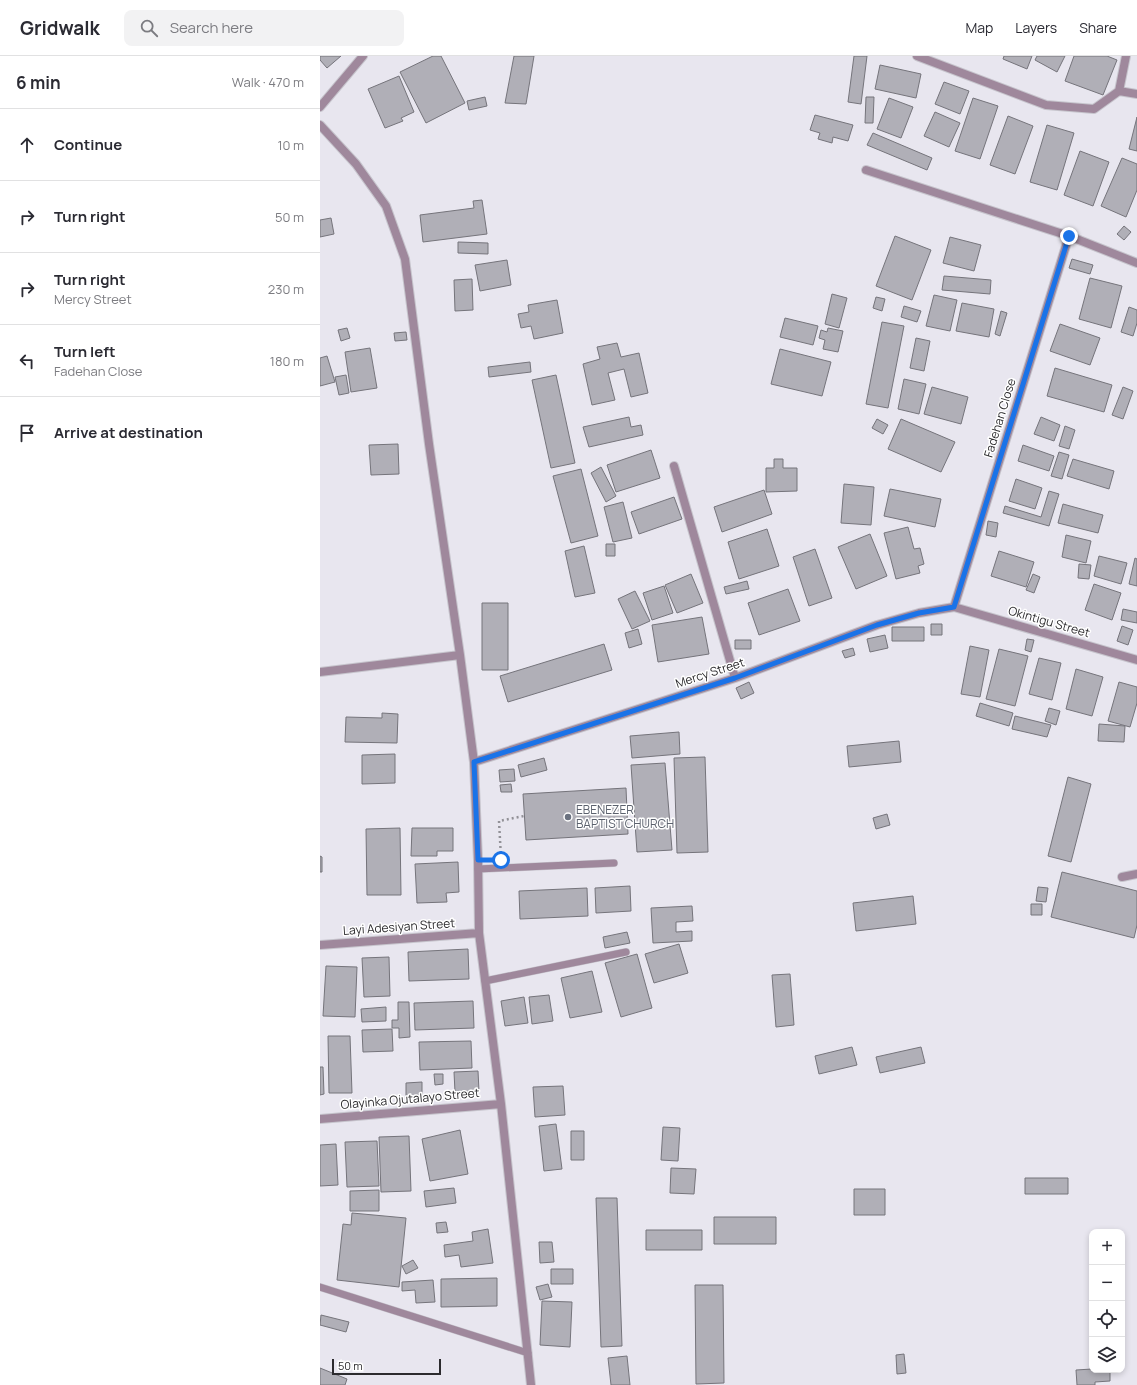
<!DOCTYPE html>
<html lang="en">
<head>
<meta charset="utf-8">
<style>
  body { margin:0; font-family:Manrope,sans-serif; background:#f2f2f3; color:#2b2b33 }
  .controls { position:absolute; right:12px; bottom:12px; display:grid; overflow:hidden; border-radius:8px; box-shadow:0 2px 6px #0003 }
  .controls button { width:36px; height:36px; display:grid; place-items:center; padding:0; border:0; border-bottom:1px solid #e1e1e2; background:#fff; color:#2b2b33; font:20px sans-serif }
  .scale { position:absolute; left:12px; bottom:10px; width:109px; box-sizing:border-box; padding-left:4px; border:2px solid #2c2b2e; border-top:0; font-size:11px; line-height:14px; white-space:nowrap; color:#2c2b2e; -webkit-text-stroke:3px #fff; paint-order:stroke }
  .stop { position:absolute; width:12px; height:12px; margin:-9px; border:3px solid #1a73e8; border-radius:50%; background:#fff }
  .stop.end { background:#1a73e8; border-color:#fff; box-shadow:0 1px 4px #0008 }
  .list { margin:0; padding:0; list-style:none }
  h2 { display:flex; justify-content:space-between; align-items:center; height:52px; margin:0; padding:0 16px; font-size:17px }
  h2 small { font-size:13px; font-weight:400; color:#7c7c81 }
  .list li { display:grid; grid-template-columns:26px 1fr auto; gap:12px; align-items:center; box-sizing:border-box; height:72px; padding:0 16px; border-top:1px solid #e1e1e2 }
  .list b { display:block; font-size:15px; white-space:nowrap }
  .list p { margin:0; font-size:13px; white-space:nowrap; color:#7c7c81 }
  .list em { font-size:13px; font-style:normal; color:#7c7c81 }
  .icon { flex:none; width:22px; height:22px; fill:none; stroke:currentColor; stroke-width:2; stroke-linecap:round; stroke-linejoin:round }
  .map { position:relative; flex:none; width:817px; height:1329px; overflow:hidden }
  header { display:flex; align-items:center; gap:24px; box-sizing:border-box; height:56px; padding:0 20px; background:#fff; border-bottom:1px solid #e1e1e2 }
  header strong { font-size:19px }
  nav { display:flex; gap:22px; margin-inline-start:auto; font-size:14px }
  .search { width:280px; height:36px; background:#f2f2f3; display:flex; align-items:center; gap:10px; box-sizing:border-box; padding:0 14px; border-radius:8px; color:#7c7c81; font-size:15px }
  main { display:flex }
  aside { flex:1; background:#fff }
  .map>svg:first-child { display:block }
</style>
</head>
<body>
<header>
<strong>Gridwalk</strong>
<div class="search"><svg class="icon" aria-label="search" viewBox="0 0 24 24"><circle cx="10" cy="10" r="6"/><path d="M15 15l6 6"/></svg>Search here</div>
<nav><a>Map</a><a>Layers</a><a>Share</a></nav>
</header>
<main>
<aside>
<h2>6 min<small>Walk · 470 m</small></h2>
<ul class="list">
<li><svg class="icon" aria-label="ahead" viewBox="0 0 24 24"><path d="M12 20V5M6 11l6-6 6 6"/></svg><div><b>Continue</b></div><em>10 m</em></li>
<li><svg class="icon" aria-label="right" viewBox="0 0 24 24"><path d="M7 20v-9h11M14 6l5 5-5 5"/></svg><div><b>Turn right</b></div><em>50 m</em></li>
<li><svg class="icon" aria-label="right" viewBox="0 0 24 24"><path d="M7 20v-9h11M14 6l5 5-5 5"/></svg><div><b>Turn right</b><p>Mercy Street</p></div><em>230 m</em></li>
<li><svg class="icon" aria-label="left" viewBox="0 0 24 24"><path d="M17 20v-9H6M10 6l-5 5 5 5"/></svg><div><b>Turn left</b><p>Fadehan Close</p></div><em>180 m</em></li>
<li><svg class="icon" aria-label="arrive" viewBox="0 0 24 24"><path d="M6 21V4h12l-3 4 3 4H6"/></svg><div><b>Arrive at destination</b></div></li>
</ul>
</aside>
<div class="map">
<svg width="817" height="1329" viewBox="0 0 817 1329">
  <rect width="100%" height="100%" fill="#e8e6ef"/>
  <path fill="#b0afb7" stroke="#75747b" d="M 0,0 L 21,0 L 7,12 L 0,4 Z
    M 113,0 L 121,0 L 145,47 L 106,67 L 80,16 Z
    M 194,0 L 214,0 L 206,48 L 185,47 Z
    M 534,0 L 547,0 L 541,48 L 528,46 Z
    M 684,0 L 712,0 L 707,13 L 683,3 Z
    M 717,0 L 745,0 L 737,16 L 715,4 Z
    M 754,0 L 787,0 L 797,4 L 783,39 L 745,25 Z
    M 560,9 L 601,18 L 596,42 L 555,33 Z
    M 79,20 L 94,56 L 81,62 L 83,65 L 65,72 L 48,33 Z
    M 624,26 L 649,35 L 640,58 L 615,48 Z
    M 165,41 L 167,50 L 149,54 L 147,45 Z
    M 546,41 L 554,41 L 553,67 L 545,67 Z
    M 569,42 L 593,51 L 581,82 L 557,73 Z
    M 653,42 L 678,50 L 660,103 L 635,95 Z
    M 615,56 L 640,67 L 629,91 L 604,80 Z
    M 495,59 L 533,69 L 528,85 L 513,81 L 512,87 L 498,83 L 500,77 L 490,74 Z
    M 688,60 L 713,70 L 695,118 L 670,109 Z
    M 817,61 L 817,95 L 809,93 Z
    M 727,69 L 754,77 L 737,134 L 710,126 Z
    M 553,77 L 612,102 L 607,114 L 547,89 Z
    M 760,95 L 789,106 L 773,150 L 744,139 Z
    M 802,102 L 817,108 L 817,134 L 806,161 L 781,150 Z
    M 162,144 L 167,178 L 103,186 L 100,159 L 154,152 L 153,145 Z
    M 11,162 L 14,178 L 0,181 L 0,164 Z
    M 804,170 L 811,176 L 804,184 L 797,178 Z
    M 575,180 L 611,194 L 592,244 L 556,230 Z
    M 630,181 L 661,189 L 654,215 L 623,207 Z
    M 138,186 L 168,187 L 168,198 L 138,197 Z
    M 752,203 L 773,209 L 770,218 L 749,212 Z
    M 187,204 L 191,229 L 160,235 L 155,209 Z
    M 624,220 L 671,224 L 670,238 L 622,234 Z
    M 770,222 L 802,230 L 791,272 L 759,263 Z
    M 152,223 L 153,254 L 135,255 L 134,224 Z
    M 512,238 L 527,242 L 519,272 L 505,268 Z
    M 614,239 L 637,244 L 630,275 L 606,270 Z
    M 556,241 L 565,243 L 562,255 L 553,252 Z
    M 237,244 L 243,277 L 214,283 L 211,270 L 201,272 L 198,258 L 209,256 L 208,249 Z
    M 642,247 L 674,253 L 669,281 L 636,275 Z
    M 584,250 L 601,255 L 597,266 L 581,261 Z
    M 809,251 L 817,254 L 817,267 L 813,280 L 801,276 Z
    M 681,255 L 687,257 L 680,280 L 675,278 Z
    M 465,262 L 498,270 L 493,289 L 460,281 Z
    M 562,266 L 584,270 L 568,352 L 546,348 Z
    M 740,268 L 780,282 L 770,309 L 730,295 Z
    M 27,272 L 30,282 L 21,285 L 18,274 Z
    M 508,272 L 523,275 L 518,296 L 503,293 L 505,284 L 499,282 L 501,274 L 507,276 Z
    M 86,276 L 87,284 L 75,285 L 74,277 Z
    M 596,282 L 610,285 L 604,315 L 590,312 Z
    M 297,287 L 301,301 L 319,297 L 328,337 L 311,341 L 304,313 L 288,317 L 295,344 L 272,349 L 263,308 L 280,303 L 277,291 Z
    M 50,292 L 57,332 L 31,336 L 25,296 Z
    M 460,293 L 511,306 L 502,340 L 451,328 Z
    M 7,300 L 15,326 L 0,330 L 0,302 Z
    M 210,306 L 211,316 L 169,321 L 168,311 Z
    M 735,312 L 792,329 L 784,356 L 727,340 Z
    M 26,319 L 29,337 L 19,339 L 15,321 Z
    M 236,319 L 255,407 L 231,412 L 212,324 Z
    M 584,323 L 606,328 L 599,358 L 578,353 Z
    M 612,331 L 648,341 L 641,368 L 604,358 Z
    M 803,331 L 813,335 L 803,363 L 792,359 Z
    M 309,361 L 311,371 L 321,369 L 323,379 L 269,391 L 263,371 Z
    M 721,361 L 740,369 L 734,385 L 714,378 Z
    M 557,363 L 568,369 L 563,378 L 552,372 Z
    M 581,363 L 635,386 L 621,416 L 568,393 Z
    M 745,370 L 755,374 L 749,393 L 739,390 Z
    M 78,388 L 79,418 L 51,419 L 49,389 Z
    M 703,389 L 734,400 L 729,415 L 698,405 Z
    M 331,394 L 340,422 L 296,436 L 287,409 Z
    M 739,396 L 749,399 L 742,423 L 731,420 Z
    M 454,403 L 463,403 L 463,412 L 477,412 L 477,435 L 446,436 L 446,412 L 454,412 Z
    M 753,403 L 794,415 L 789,433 L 747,420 Z
    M 281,411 L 296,440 L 286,446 L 271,417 Z
    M 261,413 L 278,480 L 251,487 L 233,420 Z
    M 696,423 L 722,432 L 715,453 L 689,445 Z
    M 524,428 L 554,431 L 551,469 L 521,467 Z
    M 570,433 L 621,443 L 615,471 L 564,460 Z
    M 444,434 L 452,458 L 402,476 L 394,451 Z
    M 729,435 L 739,438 L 729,470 L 683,457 L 685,450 L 721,461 Z
    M 354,441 L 362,463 L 319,478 L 311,456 Z
    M 303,446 L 312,482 L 293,486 L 284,451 Z
    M 743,448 L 783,459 L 778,477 L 738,467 Z
    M 668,465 L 678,467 L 676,481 L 666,479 Z
    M 588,471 L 594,493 L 600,492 L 604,508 L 598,510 L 600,517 L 576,523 L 564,477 Z
    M 447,473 L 459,510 L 419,523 L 408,486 Z
    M 550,478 L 567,520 L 536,533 L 518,491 Z
    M 746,479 L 771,485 L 766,507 L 742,501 Z
    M 286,488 L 295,488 L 295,500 L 286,500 Z
    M 264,490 L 275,537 L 255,541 L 245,495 Z
    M 495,493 L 512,542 L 489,550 L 473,501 Z
    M 679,495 L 714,506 L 706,531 L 671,520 Z
    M 779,500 L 807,507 L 801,528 L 774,520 Z
    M 815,502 L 817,503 L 817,530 L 809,528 Z
    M 759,508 L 771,509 L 769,523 L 758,522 Z
    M 371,518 L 383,547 L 357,557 L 345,529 Z
    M 713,518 L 720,521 L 714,537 L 706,534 Z
    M 427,525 L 429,533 L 406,538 L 404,531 Z
    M 774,528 L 801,537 L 792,564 L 765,554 Z
    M 344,530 L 353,557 L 332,564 L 323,537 Z
    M 468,533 L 480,565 L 439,579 L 428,547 Z
    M 315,535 L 330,565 L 312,573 L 298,543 Z
    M 162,547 L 188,547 L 188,614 L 162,614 Z
    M 803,553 L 817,556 L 817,567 L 801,564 Z
    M 382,561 L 389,598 L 338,606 L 332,569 Z
    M 611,568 L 622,568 L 622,579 L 611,579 Z
    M 802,570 L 813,574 L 808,589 L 797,585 Z
    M 572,571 L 604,571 L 604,585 L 572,585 Z
    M 318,573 L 322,588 L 309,592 L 305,577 Z
    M 565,579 L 568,592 L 550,596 L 547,583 Z
    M 707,583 L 714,584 L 711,596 L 705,594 Z
    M 415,584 L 431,584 L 431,593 L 415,593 Z
    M 284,588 L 292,614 L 188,646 L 180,620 Z
    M 650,590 L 669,594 L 660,641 L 641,638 Z
    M 533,592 L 535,599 L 525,602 L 522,595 Z
    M 679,593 L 708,600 L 695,650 L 666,643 Z
    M 719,602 L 741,607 L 732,644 L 709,638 Z
    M 756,613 L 783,621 L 772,660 L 746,653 Z
    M 429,626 L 434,637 L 421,643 L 416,632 Z
    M 799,626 L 817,631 L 817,647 L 810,671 L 788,665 Z
    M 660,647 L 693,657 L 689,670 L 656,660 Z
    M 729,652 L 740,655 L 736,669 L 725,665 Z
    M 62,657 L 78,658 L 77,687 L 25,686 L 26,661 L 62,662 Z
    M 695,660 L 731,669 L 727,681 L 692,673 Z
    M 779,668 L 805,670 L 804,686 L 778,685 Z
    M 359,676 L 360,698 L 312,702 L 310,680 Z
    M 579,685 L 581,706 L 529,711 L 527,690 Z
    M 75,698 L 75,727 L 42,728 L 42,699 Z
    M 385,701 L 388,796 L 357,797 L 354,702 Z
    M 224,702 L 227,714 L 201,721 L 198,709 Z
    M 345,707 L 352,794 L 317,796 L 311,709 Z
    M 194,713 L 195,725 L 180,726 L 179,714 Z
    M 748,721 L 771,728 L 751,806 L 728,800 Z
    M 191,728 L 192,736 L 181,736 L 180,729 Z
    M 306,732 L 308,778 L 206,784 L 203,738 Z
    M 567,758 L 570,769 L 556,773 L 553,762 Z
    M 80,772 L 81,839 L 47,839 L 46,773 Z
    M 92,772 L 133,772 L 133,795 L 117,795 L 117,800 L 91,800 Z
    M 0,800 L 2,801 L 2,816 L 0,816 Z
    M 138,806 L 139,836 L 126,837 L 127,846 L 97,847 L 95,808 Z
    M 742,816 L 817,835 L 817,869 L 814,882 L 731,861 Z
    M 310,830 L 311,855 L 276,857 L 275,832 Z
    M 718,831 L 728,832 L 726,846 L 716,845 Z
    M 267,832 L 268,860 L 200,863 L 199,835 Z
    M 593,840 L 596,868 L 536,875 L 533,847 Z
    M 711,848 L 722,848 L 722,859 L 711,859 Z
    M 372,850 L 373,865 L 356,866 L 356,876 L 372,875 L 372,885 L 333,887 L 331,852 Z
    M 307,876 L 310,887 L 285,892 L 283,881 Z
    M 359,888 L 368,917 L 334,927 L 325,898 Z
    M 148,893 L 149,923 L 89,925 L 88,896 Z
    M 317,898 L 332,952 L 301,961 L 285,907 Z
    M 69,901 L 70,940 L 44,941 L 42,902 Z
    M 6,910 L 37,911 L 35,961 L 3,960 Z
    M 272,915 L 282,956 L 250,962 L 241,922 Z
    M 470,918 L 474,969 L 456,971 L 452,919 Z
    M 229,939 L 233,965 L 212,968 L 209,941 Z
    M 204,941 L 208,967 L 185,970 L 181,945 Z
    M 153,945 L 154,972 L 95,974 L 94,947 Z
    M 78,946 L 89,946 L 90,981 L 79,982 L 79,972 L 72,972 L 72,964 L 78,964 Z
    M 66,951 L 66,965 L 42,966 L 41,953 Z
    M 72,973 L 73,995 L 43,996 L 42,974 Z
    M 8,980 L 30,980 L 32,1037 L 9,1037 Z
    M 151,985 L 152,1012 L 100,1014 L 99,986 Z
    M 532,991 L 537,1009 L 499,1018 L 495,1000 Z
    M 601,991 L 605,1007 L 560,1017 L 556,1001 Z
    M 0,1011 L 3,1011 L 4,1038 L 0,1039 Z
    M 158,1015 L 159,1035 L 135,1036 L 134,1016 Z
    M 114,1018 L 123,1018 L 123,1028 L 115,1029 Z
    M 102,1026 L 102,1041 L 86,1041 L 86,1027 Z
    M 243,1030 L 245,1059 L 215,1061 L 213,1031 Z
    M 236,1068 L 242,1113 L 224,1115 L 219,1070 Z
    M 343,1071 L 360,1072 L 358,1105 L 341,1104 Z
    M 140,1074 L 148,1118 L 110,1125 L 102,1083 Z
    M 251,1075 L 264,1075 L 264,1104 L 251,1104 Z
    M 89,1080 L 91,1135 L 61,1136 L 59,1081 Z
    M 57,1085 L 59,1130 L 27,1131 L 25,1086 Z
    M 16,1088 L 18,1129 L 0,1130 L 0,1089 Z
    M 351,1112 L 376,1113 L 374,1138 L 350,1137 Z
    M 705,1122 L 748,1122 L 748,1138 L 705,1138 Z
    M 134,1132 L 136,1147 L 106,1151 L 104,1135 Z
    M 534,1133 L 565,1133 L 565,1159 L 534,1159 Z
    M 59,1134 L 59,1155 L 30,1155 L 30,1135 Z
    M 276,1142 L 297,1142 L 302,1290 L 281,1291 Z
    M 32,1157 L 86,1162 L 79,1231 L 17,1224 L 23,1168 L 31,1169 Z
    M 394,1161 L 456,1161 L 456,1188 L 394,1188 Z
    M 126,1166 L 128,1176 L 117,1177 L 116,1167 Z
    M 168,1173 L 173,1207 L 141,1211 L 139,1199 L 125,1201 L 124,1189 L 153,1185 L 152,1176 Z
    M 326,1174 L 382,1174 L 382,1194 L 326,1194 Z
    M 219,1186 L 232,1186 L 234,1206 L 220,1207 Z
    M 93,1204 L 98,1212 L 86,1218 L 82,1210 Z
    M 231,1213 L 253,1213 L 253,1228 L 231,1228 Z
    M 177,1222 L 177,1250 L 121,1251 L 121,1223 Z
    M 113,1224 L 115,1246 L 96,1247 L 95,1234 L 82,1235 L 82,1226 Z
    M 228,1228 L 232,1241 L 220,1244 L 216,1231 Z
    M 375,1229 L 403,1229 L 404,1327 L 376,1328 Z
    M 222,1245 L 252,1246 L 250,1291 L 220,1289 Z
    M 1,1259 L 29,1266 L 26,1276 L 0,1269 Z
    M 584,1298 L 586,1317 L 577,1318 L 576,1299 Z
    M 307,1300 L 310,1329 L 291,1329 L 288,1302 Z
    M 0,1312 L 27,1323 L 25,1329 L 0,1329 Z
    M 772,1313 L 790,1314 L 790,1325 L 775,1326 L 775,1329 L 757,1329 L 756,1314 Z"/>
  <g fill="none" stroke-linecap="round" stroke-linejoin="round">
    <g stroke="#c6c4cc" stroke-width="8">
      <path id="service" d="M 158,813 L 294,807
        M 165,925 L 306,896
        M 0,1231 L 208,1297"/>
    </g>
    <g stroke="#c6c4cc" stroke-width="10">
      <path id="minor" d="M 597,0 L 726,49 L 774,53 L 799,35 L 806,0
        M 799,35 L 817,38
        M 0,51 L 43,0
        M 0,69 L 36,108 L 66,150 L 85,203 L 109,388 L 140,599 L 154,706 L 158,804 L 159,877 L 181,1048 L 211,1329
        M 546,114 L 749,180 L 817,207
        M 354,410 L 415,622
        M 634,551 L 749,180
        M 0,616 L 140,599
        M 154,706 L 415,622 L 557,569 L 599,557 L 634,551 L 817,604
        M 802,821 L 817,818
        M 0,889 L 159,877
        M 0,1063 L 181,1048"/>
    </g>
    <path stroke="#929197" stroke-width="2.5" stroke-dasharray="2 3" stroke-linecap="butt" d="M 181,802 L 179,765 L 204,760"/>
    <use href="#service" stroke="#9f889c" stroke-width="7"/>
    <use href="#minor" stroke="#9f889c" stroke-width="8"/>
  </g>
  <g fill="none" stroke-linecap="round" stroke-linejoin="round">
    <path stroke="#1a73e8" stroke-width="5" d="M 181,804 L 158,804 L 154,706 L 415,622 L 557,569 L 599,557 L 634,551 L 749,180"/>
  </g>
  <circle fill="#6b7280" stroke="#fff" stroke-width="1.5" cx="248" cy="761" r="4"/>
  <g text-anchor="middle" stroke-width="3" stroke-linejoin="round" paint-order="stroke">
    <g font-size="12" fill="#2c2b2e" stroke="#fff">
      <text transform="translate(680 362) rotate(-73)" y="4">Fadehan Close</text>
      <text transform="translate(729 566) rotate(16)" y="4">Okintigu Street</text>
      <text transform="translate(390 617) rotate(-18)" y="4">Mercy Street</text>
      <text transform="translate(79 871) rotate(-4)" y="4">Layi Adesiyan Street</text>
      <text transform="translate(90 1043) rotate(-5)" y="4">Olayinka Ojutalayo Street</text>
    </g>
    <g font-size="12" fill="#5b616d" stroke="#fff" text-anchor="start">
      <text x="256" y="758">EBENEZER<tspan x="256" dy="14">BAPTIST CHURCH</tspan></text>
    </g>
  </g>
</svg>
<div class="controls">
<button>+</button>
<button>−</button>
<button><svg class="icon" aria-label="locate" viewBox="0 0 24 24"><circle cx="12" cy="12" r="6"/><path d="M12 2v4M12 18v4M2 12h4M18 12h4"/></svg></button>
<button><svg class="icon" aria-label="layers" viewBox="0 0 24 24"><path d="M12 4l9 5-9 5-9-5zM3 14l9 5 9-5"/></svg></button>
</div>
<div class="scale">50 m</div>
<div class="stop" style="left:181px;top:804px"></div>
<div class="stop end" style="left:749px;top:180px"></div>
</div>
</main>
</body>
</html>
